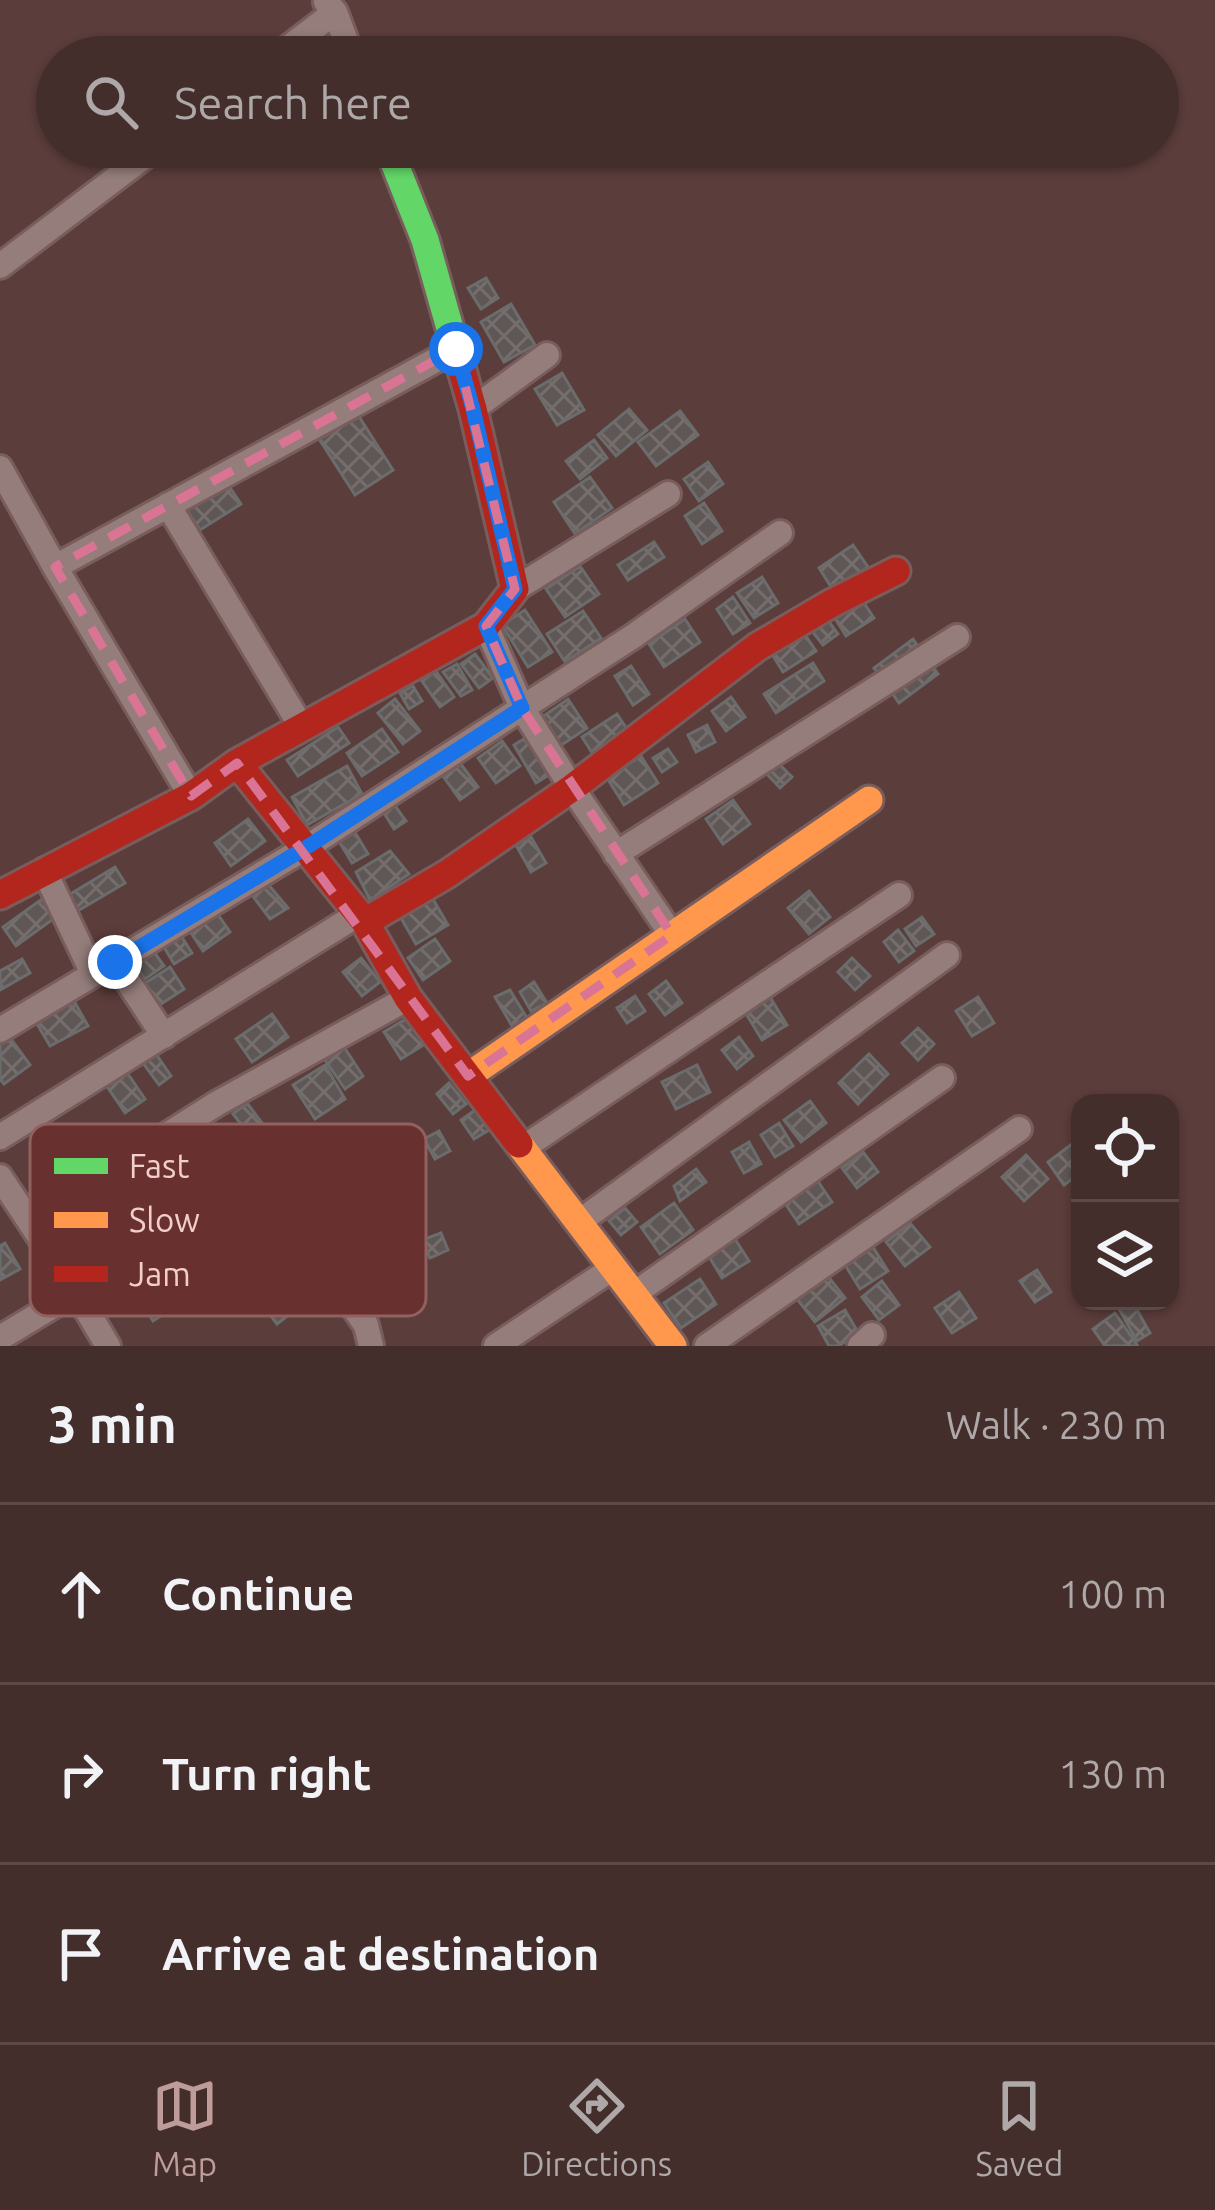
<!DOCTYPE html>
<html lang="en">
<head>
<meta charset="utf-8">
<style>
  body { margin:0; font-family:Ubuntu,sans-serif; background:#4e3a38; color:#f1f3f6 }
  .controls { position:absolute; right:36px; bottom:36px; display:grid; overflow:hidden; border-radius:24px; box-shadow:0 3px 9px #0004 }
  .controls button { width:108px; height:108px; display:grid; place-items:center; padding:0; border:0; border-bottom:3px solid #5c4a48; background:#442e2c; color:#f1f3f6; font:60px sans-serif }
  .stop { position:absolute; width:36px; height:36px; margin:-27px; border:9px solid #1a73e8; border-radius:50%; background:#fff }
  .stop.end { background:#1a73e8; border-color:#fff; box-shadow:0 3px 12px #0008 }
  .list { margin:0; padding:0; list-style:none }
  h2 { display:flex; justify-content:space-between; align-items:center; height:156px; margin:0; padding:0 48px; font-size:51px }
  h2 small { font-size:39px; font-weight:400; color:#afa8a9 }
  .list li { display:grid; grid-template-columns:78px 1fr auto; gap:36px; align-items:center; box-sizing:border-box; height:180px; padding:0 48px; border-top:3px solid #5c4a48 }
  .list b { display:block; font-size:45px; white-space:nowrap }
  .list em { font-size:39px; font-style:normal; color:#afa8a9 }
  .icon { flex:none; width:66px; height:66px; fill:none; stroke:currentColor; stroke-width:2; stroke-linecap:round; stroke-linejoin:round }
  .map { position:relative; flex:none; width:1215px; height:1346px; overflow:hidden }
  .search { position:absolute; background:#442e2c; box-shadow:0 3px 9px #0004; left:36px; right:36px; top:36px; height:132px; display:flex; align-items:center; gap:30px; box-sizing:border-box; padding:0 42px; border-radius:66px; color:#afa8a9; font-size:45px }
  .sheet { height:696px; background:#442e2c }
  nav { display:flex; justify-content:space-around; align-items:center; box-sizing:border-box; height:168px; border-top:3px solid #5c4a48; background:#442e2c; font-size:33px; color:#afa8a9 }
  nav a { display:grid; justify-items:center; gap:6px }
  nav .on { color:#be9c99 }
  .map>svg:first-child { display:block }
</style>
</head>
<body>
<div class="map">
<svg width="1215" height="1346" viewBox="0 0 1215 1346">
  <defs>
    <pattern id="building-cross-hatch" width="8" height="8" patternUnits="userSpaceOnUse" patternTransform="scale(3)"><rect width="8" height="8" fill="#5e5756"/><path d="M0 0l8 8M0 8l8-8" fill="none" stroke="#766e6d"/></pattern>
  </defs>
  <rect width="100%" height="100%" fill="#5b3d3b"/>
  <path fill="url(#building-cross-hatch)" stroke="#6b6c6c" stroke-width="3" d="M 486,278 L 498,298 L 481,309 L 468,288 Z
    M 511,304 L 535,345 L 504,362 L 481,322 Z
    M 562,373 L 584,410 L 557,425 L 535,389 Z
    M 629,409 L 647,430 L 616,456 L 598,435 Z
    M 680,411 L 698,435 L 656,466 L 638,442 Z
    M 358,415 L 393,470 L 355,495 L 319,439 Z
    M 594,440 L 607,458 L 580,479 L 566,461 Z
    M 708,462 L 723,484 L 699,501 L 684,479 Z
    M 590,477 L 612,508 L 575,534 L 554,502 Z
    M 227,483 L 241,504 L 200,530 L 187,510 Z
    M 704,503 L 722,531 L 702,544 L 685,516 Z
    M 654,542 L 664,557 L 628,580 L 618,565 Z
    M 853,545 L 868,567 L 833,590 L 819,568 Z
    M 580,566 L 599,594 L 565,617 L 546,589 Z
    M 762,577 L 778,603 L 754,618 L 737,593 Z
    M 858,594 L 874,618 L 846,636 L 831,612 Z
    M 733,597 L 750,623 L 733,634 L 717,609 Z
    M 525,610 L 552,652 L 528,667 L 502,625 Z
    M 583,611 L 601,638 L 565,662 L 547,634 Z
    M 824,615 L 838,634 L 823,645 L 808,626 Z
    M 685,619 L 700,642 L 664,667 L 649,644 Z
    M 802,630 L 816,651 L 783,672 L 770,651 Z
    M 913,639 L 938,674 L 899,703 L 874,668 Z
    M 475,654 L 493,678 L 479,688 L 461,664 Z
    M 813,663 L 824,681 L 776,713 L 764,694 Z
    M 457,664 L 472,690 L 461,696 L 443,672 Z
    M 631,666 L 649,694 L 633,705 L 615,676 Z
    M 436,671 L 454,697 L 440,707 L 422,681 Z
    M 413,686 L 422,701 L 409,709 L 400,693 Z
    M 731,697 L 745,717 L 726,731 L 712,711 Z
    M 395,699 L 420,731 L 403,744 L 378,713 Z
    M 568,699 L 587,728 L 557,748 L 538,720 Z
    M 617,714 L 631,735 L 596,759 L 582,737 Z
    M 707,725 L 715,742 L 696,752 L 688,735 Z
    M 338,727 L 349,743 L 298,776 L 287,760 Z
    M 382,729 L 398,752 L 362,776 L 347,753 Z
    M 527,737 L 549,775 L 536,783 L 514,745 Z
    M 502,741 L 520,766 L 496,783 L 478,758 Z
    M 668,749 L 677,762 L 662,772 L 653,758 Z
    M 641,756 L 658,783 L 624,805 L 607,778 Z
    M 775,760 L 792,777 L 780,788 L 764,771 Z
    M 460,763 L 478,787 L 460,800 L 443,776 Z
    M 347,766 L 362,794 L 307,825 L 292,797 Z
    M 733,800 L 750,824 L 723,844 L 706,819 Z
    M 393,803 L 406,821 L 394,829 L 382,810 Z
    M 248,819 L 265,841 L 231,866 L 215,843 Z
    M 353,829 L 368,854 L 352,863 L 337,838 Z
    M 531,837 L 546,863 L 531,872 L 516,845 Z
    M 390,851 L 409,874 L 370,900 L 356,872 Z
    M 115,867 L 125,883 L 76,912 L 67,896 Z
    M 267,883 L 288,908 L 270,919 L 249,891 Z
    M 809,891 L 830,917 L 809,934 L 788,908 Z
    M 430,894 L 448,925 L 416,944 L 398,913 Z
    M 42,899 L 56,917 L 16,946 L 3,927 Z
    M 214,909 L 230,932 L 203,951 L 187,927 Z
    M 922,917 L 934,934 L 916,946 L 905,929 Z
    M 898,930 L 914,951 L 899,962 L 884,942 Z
    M 178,931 L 192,953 L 174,964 L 161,942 Z
    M 435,939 L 450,961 L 423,980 L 408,958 Z
    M 149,945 L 164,966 L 145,979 L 131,959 Z
    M 361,958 L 380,982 L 362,996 L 343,972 Z
    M 852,958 L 870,976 L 855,990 L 838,972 Z
    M 22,959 L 30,973 L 0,990 L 0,971 Z
    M 170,967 L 184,989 L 158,1006 L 144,984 Z
    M 666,981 L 682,1003 L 665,1015 L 649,994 Z
    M 534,982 L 547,1003 L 531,1011 L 520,992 Z
    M 510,990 L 527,1018 L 512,1026 L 495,997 Z
    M 635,996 L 645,1011 L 627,1023 L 617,1008 Z
    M 770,997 L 787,1025 L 762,1040 L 745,1012 Z
    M 978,997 L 994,1023 L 972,1036 L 956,1011 Z
    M 73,999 L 88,1026 L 50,1046 L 37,1024 Z
    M 272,1014 L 288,1037 L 252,1062 L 236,1039 Z
    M 409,1017 L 425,1044 L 401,1059 L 384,1032 Z
    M 918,1028 L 934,1044 L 918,1060 L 902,1043 Z
    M 8,1035 L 30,1065 L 4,1084 L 0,1079 L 0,1041 Z
    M 739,1037 L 753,1056 L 737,1069 L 722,1050 Z
    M 344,1047 L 363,1076 L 345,1089 L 325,1060 Z
    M 156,1054 L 171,1076 L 159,1085 L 143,1063 Z
    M 869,1054 L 888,1074 L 858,1104 L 839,1083 Z
    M 325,1065 L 345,1099 L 315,1119 L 293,1085 Z
    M 697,1065 L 710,1092 L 676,1109 L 662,1082 Z
    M 126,1071 L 145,1099 L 125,1113 L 106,1085 Z
    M 449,1083 L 466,1104 L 453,1114 L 437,1094 Z
    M 810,1101 L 826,1123 L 801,1142 L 784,1120 Z
    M 247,1103 L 262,1123 L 248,1133 L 233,1114 Z
    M 475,1110 L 489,1130 L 474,1139 L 461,1120 Z
    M 779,1123 L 793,1146 L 775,1157 L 761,1135 Z
    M 439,1131 L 450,1151 L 435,1159 L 424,1139 Z
    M 1080,1138 L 1080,1173 L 1064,1185 L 1048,1162 Z
    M 749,1142 L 761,1164 L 744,1173 L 732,1152 Z
    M 863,1152 L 878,1172 L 857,1188 L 842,1168 Z
    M 1026,1155 L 1048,1179 L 1024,1201 L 1002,1177 Z
    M 696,1169 L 706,1182 L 680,1201 L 674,1186 Z
    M 815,1177 L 832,1202 L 799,1224 L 782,1199 Z
    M 674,1203 L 693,1230 L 660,1254 L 641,1227 Z
    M 625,1208 L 637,1222 L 621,1235 L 609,1221 Z
    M 910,1223 L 930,1247 L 905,1266 L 886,1242 Z
    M 441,1233 L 448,1250 L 430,1258 L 422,1240 Z
    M 735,1239 L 749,1261 L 722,1278 L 708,1255 Z
    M 5,1243 L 20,1269 L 0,1280 L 0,1246 Z
    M 873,1247 L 888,1271 L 860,1289 L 845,1265 Z
    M 1037,1270 L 1051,1292 L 1035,1302 L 1020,1281 Z
    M 292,1273 L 310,1298 L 277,1324 L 258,1298 Z
    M 827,1275 L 845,1298 L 815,1322 L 797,1299 Z
    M 700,1279 L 716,1304 L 681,1328 L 664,1303 Z
    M 882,1281 L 899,1305 L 879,1320 L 862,1297 Z
    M 169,1284 L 181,1303 L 153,1321 L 141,1301 Z
    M 959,1292 L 976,1318 L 952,1333 L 935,1308 Z
    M 1132,1301 L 1150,1333 L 1137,1341 L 1119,1309 Z
    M 845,1310 L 859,1334 L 838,1346 L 829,1346 L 818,1326 Z
    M 1115,1313 L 1137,1345 L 1135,1346 L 1105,1346 L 1093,1329 Z"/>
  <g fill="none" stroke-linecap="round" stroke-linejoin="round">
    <g stroke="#785d5c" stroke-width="30">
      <path id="street" d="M 326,2 L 335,12 L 352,57
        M 276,57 L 335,12
        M 0,266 L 157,147
        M 473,409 L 547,355
        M 0,468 L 55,567 L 191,796
        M 168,505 L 301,726
        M 55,567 L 456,349
        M 515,589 L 668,494
        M 486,626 L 522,708 L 572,788 L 672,935
        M 616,854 L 957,637
        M 44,870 L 93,974
        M 115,962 L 164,1036
        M 0,1030 L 307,847 L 632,637 L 780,533
        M 0,1137 L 357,915
        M 523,1148 L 899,895
        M 0,1177 L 76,1292 L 108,1346
        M 30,1222 L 216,1104 L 408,998
        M 579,1222 L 947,955
        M 297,1227 L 366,1325 L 371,1346
        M 634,1294 L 942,1078
        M 0,1338 L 76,1292
        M 496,1346 L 613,1268
        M 707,1346 L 1019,1129
        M 860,1346 L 872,1335"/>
    </g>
    <g stroke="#785d5c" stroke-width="33">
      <path id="fast" d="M 388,147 L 425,240 L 455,346"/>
    </g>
    <g stroke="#785d5c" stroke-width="33">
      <path id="slow" d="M 468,1076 L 869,800
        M 519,1144 L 673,1346"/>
    </g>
    <g stroke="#785d5c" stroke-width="33">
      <path id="jam" d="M 237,763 L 365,922 L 408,998 L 519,1144
        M 0,895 L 191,796 L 237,763 L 486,626 L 515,589 L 473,409 L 455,346
        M 365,922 L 447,874 L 572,788 L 757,647 L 832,603 L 896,571"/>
    </g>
    <use href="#street" stroke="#947d7b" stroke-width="24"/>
    <use href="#fast" stroke="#63d668" stroke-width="27"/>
    <use href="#slow" stroke="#ff974d" stroke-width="27"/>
    <use href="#jam" stroke="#b3261e" stroke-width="27"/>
  </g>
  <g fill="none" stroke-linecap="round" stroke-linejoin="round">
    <path stroke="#1a73e8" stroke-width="15" d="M 115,962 L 307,847 L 522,708 L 486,626 L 515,589 L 473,409 L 456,349"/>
  </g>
  <path fill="none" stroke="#da7494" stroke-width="9" stroke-dasharray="24 15" stroke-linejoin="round" d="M 456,349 L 515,589 L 486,626 L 522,708 L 672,935 L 468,1076 L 237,763 L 191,796 L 55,567 Z"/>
  <rect x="30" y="1124" width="396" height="192" rx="18" fill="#68302e" stroke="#92605d" stroke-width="3"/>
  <rect x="54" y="1158" width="54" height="16" fill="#63d668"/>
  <rect x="54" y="1212" width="54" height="16" fill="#ff974d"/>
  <rect x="54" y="1266" width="54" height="16" fill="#b3261e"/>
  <g font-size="33" fill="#f3cfcc">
    <text x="129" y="1178">Fast</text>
    <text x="129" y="1232">Slow</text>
    <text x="129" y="1286">Jam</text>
  </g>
</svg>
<div class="controls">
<button><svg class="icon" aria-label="locate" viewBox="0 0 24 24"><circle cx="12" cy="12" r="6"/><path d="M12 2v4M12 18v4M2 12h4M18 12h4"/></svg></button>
<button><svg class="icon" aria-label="layers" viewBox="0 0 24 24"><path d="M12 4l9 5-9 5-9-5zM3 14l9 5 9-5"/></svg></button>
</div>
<div class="stop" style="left:456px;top:349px"></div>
<div class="stop end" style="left:115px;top:962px"></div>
<div class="search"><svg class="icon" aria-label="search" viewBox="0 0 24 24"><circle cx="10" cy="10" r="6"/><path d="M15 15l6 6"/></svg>Search here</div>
</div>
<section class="sheet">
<h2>3 min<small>Walk · 230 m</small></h2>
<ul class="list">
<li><svg class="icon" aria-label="ahead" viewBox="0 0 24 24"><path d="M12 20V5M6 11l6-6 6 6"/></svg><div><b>Continue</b></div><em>100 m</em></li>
<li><svg class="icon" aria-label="right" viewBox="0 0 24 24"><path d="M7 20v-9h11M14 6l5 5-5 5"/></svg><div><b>Turn right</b></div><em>130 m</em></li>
<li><svg class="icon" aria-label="arrive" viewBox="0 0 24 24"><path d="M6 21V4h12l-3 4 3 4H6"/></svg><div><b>Arrive at destination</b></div></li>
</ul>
</section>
<nav>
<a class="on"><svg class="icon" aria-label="map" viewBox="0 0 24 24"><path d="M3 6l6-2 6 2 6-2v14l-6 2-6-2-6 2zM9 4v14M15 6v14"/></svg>Map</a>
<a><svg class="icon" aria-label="directions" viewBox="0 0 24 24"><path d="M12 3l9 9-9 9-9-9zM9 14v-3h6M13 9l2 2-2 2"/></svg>Directions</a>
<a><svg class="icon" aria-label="saved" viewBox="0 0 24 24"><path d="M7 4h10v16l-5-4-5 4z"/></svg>Saved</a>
</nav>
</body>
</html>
